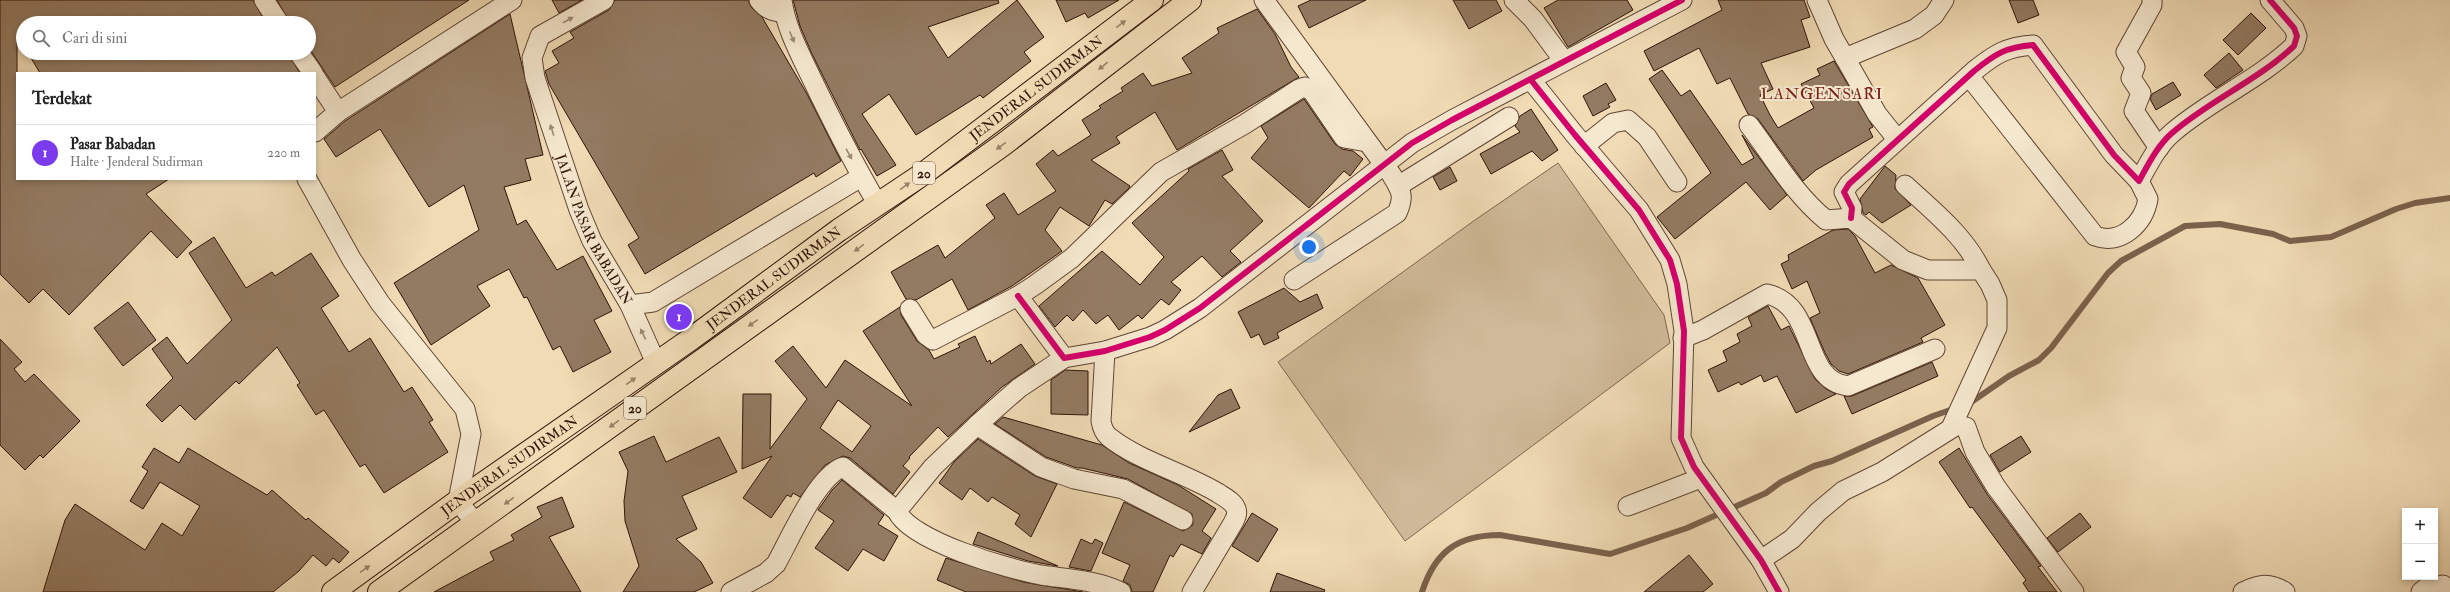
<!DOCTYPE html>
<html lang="id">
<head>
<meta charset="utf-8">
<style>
  body { margin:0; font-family:"IM FELL Double Pica",serif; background:#f2f2f2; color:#222 }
  .controls { position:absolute; right:12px; bottom:12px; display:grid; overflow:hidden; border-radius:0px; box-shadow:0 2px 6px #0003 }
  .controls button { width:36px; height:36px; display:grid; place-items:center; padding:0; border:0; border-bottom:1px solid #e0e0e0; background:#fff; color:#222; font:20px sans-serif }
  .you { position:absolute; left:1309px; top:247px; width:14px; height:14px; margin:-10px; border:3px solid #fff; border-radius:50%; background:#1a73e8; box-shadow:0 0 0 6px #1a73e833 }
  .badge { display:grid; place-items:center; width:26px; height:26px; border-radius:50%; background:#7c3aed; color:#fff; font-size:13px; font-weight:700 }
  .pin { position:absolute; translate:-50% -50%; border:2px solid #fff; box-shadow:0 1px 4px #0006 }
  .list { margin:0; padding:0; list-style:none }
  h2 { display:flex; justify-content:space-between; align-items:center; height:52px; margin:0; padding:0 16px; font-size:17px }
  h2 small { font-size:13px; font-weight:400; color:#767676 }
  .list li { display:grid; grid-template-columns:26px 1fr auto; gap:12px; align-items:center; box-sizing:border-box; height:56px; padding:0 16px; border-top:1px solid #e0e0e0 }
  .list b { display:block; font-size:15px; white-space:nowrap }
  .list p { margin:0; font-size:13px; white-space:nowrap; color:#767676 }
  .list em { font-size:13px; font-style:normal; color:#767676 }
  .icon { flex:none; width:22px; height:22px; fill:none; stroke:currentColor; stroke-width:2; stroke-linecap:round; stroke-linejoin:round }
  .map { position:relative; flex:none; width:2450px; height:592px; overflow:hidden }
  .search { position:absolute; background:#fff; box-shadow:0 2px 6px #0003; left:16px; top:16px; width:300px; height:44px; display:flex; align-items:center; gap:10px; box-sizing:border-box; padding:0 14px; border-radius:22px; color:#767676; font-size:15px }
  .panel { position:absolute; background:#fff; box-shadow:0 2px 6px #0003; left:16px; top:72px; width:300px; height:108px; border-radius:0px }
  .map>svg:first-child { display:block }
</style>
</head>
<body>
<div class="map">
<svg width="2450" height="592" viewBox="0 0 2450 592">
  <rect width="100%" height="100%" fill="#f0dbb5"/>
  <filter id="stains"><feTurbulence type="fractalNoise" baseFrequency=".005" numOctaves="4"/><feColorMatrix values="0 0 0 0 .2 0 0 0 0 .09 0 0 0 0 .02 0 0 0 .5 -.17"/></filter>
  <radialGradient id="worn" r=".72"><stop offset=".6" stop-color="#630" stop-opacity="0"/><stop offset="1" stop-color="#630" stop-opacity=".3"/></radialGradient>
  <path fill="#cfb998" stroke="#7f6650" d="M 1558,163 L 1664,315 L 1670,343 L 1405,541 L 1278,362 L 1475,220 Z"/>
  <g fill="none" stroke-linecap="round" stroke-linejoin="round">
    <path stroke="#7b624c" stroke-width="6" d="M 1967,405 L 2009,376 L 2039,360 L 2051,348 L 2108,273 L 2121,261 L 2185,226 L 2220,224 L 2273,234 L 2290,241 L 2331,237 L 2396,209 L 2415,203 L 2450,198
      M 1422,592 C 1435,552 1457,535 1500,535 L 1610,554 L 1687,528 L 1766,493 L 1781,482 L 1814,466 L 1832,461 L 1933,416 L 1956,408"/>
  </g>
  <path fill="#937b62" stroke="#2f1308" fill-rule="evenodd" d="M 0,0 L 253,0 L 266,23 L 23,23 L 23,46 L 17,37 L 17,179 L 169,179 L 146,194 L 192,242 L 177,258 L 151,231 L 69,315 L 43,289 L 29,303 L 0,274 Z
    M 277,0 L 469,0 L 335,87 L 309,48 L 309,23 L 290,23 Z
    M 552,0 L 582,0 L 559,13 Z
    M 615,0 L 748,0 L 751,7 L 762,17 L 807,94 L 841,161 L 816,177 L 814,173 L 645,274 L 628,245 L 639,238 L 549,84 L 545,71 L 559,63 L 552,51 L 574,38 L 570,32 L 609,10 Z
    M 793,0 L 998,0 L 999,3 L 928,27 L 948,58 L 1017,0 L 1044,37 L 1024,52 L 1031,61 L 983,98 L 980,95 L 916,135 L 889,94 L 862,114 L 896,165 L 877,176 L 861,149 L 860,150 L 812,54 L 800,26 Z
    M 1056,0 L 1119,0 L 1088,18 L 1085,13 L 1066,22 Z
    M 1311,0 L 1366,0 L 1309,28 L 1298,6 Z
    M 1453,0 L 1496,0 L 1502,11 L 1469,29 Z
    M 1558,0 L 1627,0 L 1633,10 L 1568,47 L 1544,8 Z
    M 1718,0 L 1804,0 L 1810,17 L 1801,20 L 1810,47 L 1761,63 L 1773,89 L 1760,95 L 1770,115 L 1778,128 L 1814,108 L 1801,84 L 1820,75 L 1817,69 L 1834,61 L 1873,127 L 1869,129 L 1873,137 L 1816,170 L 1803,181 L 1758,119 L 1748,114 L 1730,78 L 1717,84 L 1699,48 L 1654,71 L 1644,51 L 1722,10 Z
    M 2009,0 L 2033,0 L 2039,15 L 2018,23 Z
    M 1257,9 L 1275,34 L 1291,67 L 1299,77 L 1177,150 L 1155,112 L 1116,137 L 1120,143 L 1091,160 L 1130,186 L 1129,188 L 1112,204 L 1105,200 L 1089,226 L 1060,207 L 1045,230 L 1062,251 L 1012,286 L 968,310 L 952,279 L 916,300 L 906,299 L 891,272 L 938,245 L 945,258 L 995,218 L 986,205 L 1004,193 L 1018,215 L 1056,191 L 1036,164 L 1053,150 L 1058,156 L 1091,135 L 1082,120 L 1101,108 L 1099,106 L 1123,91 L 1121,88 L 1143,73 L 1152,86 L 1192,73 L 1182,58 L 1219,33 L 1217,28 Z
    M 2251,13 L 2266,28 L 2238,55 L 2223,40 Z
    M 510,14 L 543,155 L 525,159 L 531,180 L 504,187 L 517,225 L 526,220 L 557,270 L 583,256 L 612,311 L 594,320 L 611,352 L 573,372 L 560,346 L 553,350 L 527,297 L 524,298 L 509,269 L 477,286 L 490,306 L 431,345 L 394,283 L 479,230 L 464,185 L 429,207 L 380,129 L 336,157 L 324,139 L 345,121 Z
    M 28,53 L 288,53 L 300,73 L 40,73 Z
    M 2229,53 L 2243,70 L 2216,88 L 2204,75 Z
    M 1662,70 L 1681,96 L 1690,90 L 1742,165 L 1754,158 L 1742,135 L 1787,195 L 1770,210 L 1746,182 L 1675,239 L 1657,217 L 1711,173 L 1649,79 Z
    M 2173,82 L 2181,95 L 2156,110 L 2150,99 L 2152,94 Z
    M 1606,83 L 1616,100 L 1608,104 L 1610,107 L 1593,116 L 1583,96 Z
    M 1304,99 L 1335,144 L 1342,149 L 1353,151 L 1363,159 L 1350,176 L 1344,171 L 1309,208 L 1251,158 L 1268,138 L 1261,126 Z
    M 1531,109 L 1558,150 L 1542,161 L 1532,151 L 1491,174 L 1480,154 L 1520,132 L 1515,126 L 1520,116 Z
    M 1222,150 L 1233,170 L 1222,176 L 1263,221 L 1230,251 L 1241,262 L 1222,277 L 1202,256 L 1171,282 L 1181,290 L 1169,305 L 1161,299 L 1142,319 L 1138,315 L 1119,330 L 1108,315 L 1096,324 L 1083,310 L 1073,321 L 1067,315 L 1055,327 L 1039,306 L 1102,251 L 1140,285 L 1164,257 L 1132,223 L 1189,171 L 1188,169 Z
    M 1885,166 L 1896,175 L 1895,189 L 1911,205 L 1882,223 L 1869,212 L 1866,215 L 1863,213 L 1860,199 Z
    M 1450,167 L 1457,181 L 1440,190 L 1433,177 Z
    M 1848,229 L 1855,236 L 1875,273 L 1891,265 L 1918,278 L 1945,325 L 1921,338 L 1923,342 L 1848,374 L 1839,371 L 1831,364 L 1825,353 L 1810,318 L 1820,313 L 1807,281 L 1792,289 L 1781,264 L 1789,260 L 1788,255 L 1833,230 Z
    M 214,237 L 246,288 L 272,272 L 275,276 L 311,253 L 339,296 L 321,308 L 349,352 L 370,338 L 404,392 L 412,387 L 433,420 L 429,422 L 448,452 L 384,493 L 365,464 L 360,467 L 324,410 L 316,415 L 297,385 L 300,383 L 277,347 L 239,384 L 236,381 L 195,420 L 180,405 L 162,422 L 146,405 L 173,378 L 152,349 L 167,337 L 187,364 L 232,320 L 189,253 Z
    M 1284,288 L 1300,302 L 1317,294 L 1323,308 L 1277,333 L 1279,338 L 1264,345 L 1259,334 L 1251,338 L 1238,312 Z
    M 128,302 L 156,340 L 123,366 L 94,328 Z
    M 1768,306 L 1781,330 L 1789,326 L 1815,379 L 1826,389 L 1836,394 L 1796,413 L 1777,376 L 1764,382 L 1761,375 L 1741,385 L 1739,382 L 1718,392 L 1708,370 L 1727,361 L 1723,351 L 1740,342 L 1737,334 L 1752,326 L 1748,317 Z
    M 900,307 L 901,315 L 917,341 L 929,350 L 934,359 L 960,347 L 958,344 L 975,336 L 987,362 L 990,360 L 991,364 L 1021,344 L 1035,364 L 1002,387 L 948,437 L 938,427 L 909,457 L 910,458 L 903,466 L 910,472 L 893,494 L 850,458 L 843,456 L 825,465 L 800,497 L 793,493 L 791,497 L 787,495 L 771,518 L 743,498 L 772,456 L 742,469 L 743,394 L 771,394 L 770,449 L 807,399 L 775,361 L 793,346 L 826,388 L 845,360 L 912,406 L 863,331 ZM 838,400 L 871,426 L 852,452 L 820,428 Z
    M 0,339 L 22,362 L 14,369 L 25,382 L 34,374 L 80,421 L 43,458 L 40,455 L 25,470 L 0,445 Z
    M 1932,362 L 1938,376 L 1852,414 L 1844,396 L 1852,396 Z
    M 1065,370 L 1088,371 L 1088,415 L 1051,414 L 1051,380 Z
    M 1231,389 L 1240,408 L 1189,432 L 1218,395 Z
    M 1003,417 L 1102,445 L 1129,463 L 1178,485 L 1216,509 L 1202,531 L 1211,538 L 1202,554 L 1181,544 L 1173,557 L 1170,555 L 1153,592 L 1132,592 L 1130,585 L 1123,581 L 1130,565 L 1102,553 L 1124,502 L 1183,531 L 1193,525 L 1192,514 L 1128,479 L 1082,468 L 1077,468 L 1046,457 L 995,424 Z
    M 654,436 L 666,462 L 719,437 L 737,472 L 682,496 L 697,529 L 676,539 L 701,562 L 713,583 L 694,592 L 623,592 L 639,566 L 625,521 L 624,501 L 628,471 L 619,452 Z
    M 2021,436 L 2031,452 L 2000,472 L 1990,455 Z
    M 978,439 L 1035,476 L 1057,484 L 1031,537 L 1015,524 L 1020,515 L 992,497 L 988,502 L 970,488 L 962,500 L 939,483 L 954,462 Z
    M 154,448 L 179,463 L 188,448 L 267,495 L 272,490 L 306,520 L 308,518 L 349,552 L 339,563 L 333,558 L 326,566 L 313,555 L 299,571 L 273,592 L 43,592 L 65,520 L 75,504 L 145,550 L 162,523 L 182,536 L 200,506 L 160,482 L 143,509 L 130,501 L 148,471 L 142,467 Z
    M 1959,448 L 1987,494 L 2041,566 L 2038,567 L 2057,592 L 2029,592 L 2023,583 L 2026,580 L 1972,507 L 1970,508 L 1939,462 Z
    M 842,480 L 884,515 L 878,524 L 898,536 L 884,561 L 863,549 L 848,571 L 815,548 L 834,521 L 818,510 L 832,490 Z
    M 562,497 L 574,527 L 549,537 L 581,592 L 434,592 L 494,560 L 490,552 L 514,540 L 511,535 L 542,517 L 537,507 Z
    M 1252,513 L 1278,529 L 1258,562 L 1232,546 Z
    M 2080,513 L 2091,527 L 2058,552 L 2047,538 Z
    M 978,532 L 1004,543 L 1058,566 L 1028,561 L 973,544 Z
    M 1081,539 L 1092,544 L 1095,539 L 1103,543 L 1091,571 L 1069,567 Z
    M 1689,555 L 1713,584 L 1703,592 L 1644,592 Z
    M 946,558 L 1023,582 L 1083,592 L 966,592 L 937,580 Z
    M 1277,573 L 1325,590 L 1324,592 L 1270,592 Z"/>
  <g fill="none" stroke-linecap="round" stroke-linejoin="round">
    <g stroke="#5f4533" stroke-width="21">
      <g id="minor">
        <path d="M 264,0 L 279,23"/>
        <path id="s1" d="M 604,0 L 540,36 L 532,58 L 535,78 L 579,210 L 592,241 L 630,305 L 656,363"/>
        <path d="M 759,0 C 767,10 772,11 784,13"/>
        <path d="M 782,0 C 786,28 799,52 811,77 C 832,121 854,164 878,205"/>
        <path d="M 1264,0 L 1391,174 C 1401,190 1405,196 1397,213 L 1294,280"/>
        <path d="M 1514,0 L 1533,19 L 1564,61"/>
        <path d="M 1817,0 L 1834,39 L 1845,58 L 1915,29 L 1934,15 L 1944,0"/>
        <path d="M 2152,0 L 2152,5 L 2126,52 L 2135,67 L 2131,78 L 2141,93 L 2134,111 L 2159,148"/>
        <path d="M 299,53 L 313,73"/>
        <path d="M 1845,58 L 1877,114 L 1897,139"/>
        <path d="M 1969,76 L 2095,236 C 2121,246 2144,223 2148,199 L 2139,181"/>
        <path d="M 315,77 L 338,112"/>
        <path d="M 1531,80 L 1575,135 L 1639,210 L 1670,260 L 1677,284 L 1684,331 L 1681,438 L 1694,467 L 1761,560 L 1779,592"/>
        <path d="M 1749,125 C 1773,157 1795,195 1826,220 L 1851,218 L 1903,260 L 1928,270 L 1981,270 L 1990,284 L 1997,300 L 1997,328 L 1951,428"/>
        <path d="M 315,132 L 338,112 L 512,0"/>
        <path d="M 1584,146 L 1613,123 L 1628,120 L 1647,137 L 1677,182"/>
        <path d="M 307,179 L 352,260 L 380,303 L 465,409 L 471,434 L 458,501 L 476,524"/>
        <path d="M 1905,185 C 1933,211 1964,235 1981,270"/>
        <path d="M 1398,186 L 1509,117"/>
        <path d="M 1851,218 L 1852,208 L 1844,192 L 1849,184 L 1974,71 C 1995,54 2006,47 2033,45 L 2114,155 L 2139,181 C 2148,165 2157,146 2172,133 C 2210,100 2257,81 2294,46 L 2297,36 L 2294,28 L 2270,0"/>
        <path d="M 1018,296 L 1064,358 L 1105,351 L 1150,337 L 1165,330 L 1200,308 L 1412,143 L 1452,120 L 1682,0"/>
        <path d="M 630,305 L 653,302 L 861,177"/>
        <path d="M 910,309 L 926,335 L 933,340 L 1018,296 L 1035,285 L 1072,258 L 1161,172 L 1245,124 L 1299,89 L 1305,87 L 1312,91 L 1344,138 L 1367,142"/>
        <path d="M 1683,338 L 1703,330 L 1767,294 C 1818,306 1800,380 1848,386 L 1935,349"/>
        <path d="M 1105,351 L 1101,421 C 1102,427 1104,433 1109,437 C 1139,461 1185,473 1218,493 C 1224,497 1234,502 1236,509 C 1238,514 1235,519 1233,523 L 1192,592"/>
        <path d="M 1064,358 L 1019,388 L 977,425 L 933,467 L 897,511 C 910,541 1008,569 1041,575 C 1068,579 1096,580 1121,592"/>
        <path d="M 977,425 L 1041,467 L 1074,479 L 1123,489 L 1183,520"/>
        <path d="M 1628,506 L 1701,478"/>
        <path d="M 1761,560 L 1792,539 L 1818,512 L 1843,491 L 1882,472 L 1957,425 L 1966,427 L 1975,452 L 1996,487 L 2074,592"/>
        <path d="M 731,592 L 766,573 L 776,564 C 790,539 817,476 843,467 L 897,511"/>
        <path d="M 2243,592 C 2259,584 2269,582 2285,592"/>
        <path d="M 2421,592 L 2426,588 L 2443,585 L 2449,592"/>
      </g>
    </g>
    <g stroke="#2f1308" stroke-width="24">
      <g id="highway">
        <path id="s2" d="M 333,592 L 458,501 L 691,339 L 839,230 L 923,174 L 1152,0"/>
        <path d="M 379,592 L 1004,144 L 1190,0"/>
      </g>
    </g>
    <use href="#minor" stroke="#f5e8cf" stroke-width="19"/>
    <use href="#highway" stroke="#f0dbb5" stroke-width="22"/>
    <g stroke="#f5e8cf" stroke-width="8">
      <path id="cycleway" d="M 1531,80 L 1575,135 L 1639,210 L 1670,260 L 1677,284 L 1684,331 L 1681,438 L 1694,467 L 1761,560 L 1779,592
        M 1851,218 L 1852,208 L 1844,192 L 1849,184 L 1974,71 C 1995,54 2006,47 2033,45 L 2114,155 L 2139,181 C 2148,165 2157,146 2172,133 C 2210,100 2257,81 2294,46 L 2297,36 L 2294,28 L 2270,0
        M 1018,296 L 1064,358 L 1105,351 L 1150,337 L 1165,330 L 1200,308 L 1412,143 L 1452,120 L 1682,0"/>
    </g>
    <use href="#cycleway" stroke="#d6006c" stroke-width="6"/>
  </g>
  <defs><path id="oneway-solid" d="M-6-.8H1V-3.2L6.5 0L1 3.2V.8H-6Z"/></defs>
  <g fill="#9c8875">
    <use href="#oneway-solid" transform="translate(568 20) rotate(-29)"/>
    <use href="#oneway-solid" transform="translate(792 37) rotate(67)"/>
    <use href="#oneway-solid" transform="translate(552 130) rotate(-108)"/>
    <use href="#oneway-solid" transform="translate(849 154) rotate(61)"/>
    <use href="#oneway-solid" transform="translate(643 334) rotate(-116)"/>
  </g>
  <g fill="#998167">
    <use href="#oneway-solid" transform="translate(1121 24) rotate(-37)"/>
    <use href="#oneway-solid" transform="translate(1103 66) rotate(141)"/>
    <use href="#oneway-solid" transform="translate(1001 146) rotate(144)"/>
    <use href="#oneway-solid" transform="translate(905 186) rotate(-36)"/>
    <use href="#oneway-solid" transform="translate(859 248) rotate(144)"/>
    <use href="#oneway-solid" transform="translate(753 323) rotate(145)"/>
    <use href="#oneway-solid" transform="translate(631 381) rotate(-36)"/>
    <use href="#oneway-solid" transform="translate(614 424) rotate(144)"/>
    <use href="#oneway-solid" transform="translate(509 501) rotate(144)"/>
    <use href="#oneway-solid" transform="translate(365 569) rotate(-35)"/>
  </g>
  <g text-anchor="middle" stroke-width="4" stroke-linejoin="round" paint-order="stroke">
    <g fill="#f5e8cf" stroke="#6a5344" stroke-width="1">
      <rect x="913" y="162" width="22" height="22" rx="3"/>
      <rect x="624" y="397" width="22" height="22" rx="3"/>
    </g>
    <g font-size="13" font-weight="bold" fill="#2f1308">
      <text x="924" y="178">20</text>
      <text x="635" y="413">20</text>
    </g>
    <g font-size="14" fill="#2f1308" stroke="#f5e8cf">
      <text dy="5" stroke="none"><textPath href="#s2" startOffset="865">JENDERAL SUDIRMAN</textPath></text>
      <text dy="5" stroke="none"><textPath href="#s1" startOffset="280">JALAN PASAR BABADAN</textPath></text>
      <text dy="5" stroke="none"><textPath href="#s2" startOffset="541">JENDERAL SUDIRMAN</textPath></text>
      <text dy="5" stroke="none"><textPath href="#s2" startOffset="217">JENDERAL SUDIRMAN</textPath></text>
    </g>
    <g font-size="16" letter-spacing="1" fill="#7a1f14" stroke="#f5e8cf">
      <text x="1822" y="99">LANGENSARI</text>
    </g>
  </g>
  <rect width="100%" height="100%" filter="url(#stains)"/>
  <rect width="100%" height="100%" fill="url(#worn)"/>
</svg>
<div class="controls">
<button>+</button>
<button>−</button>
</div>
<div class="you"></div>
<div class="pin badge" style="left:679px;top:317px">1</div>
<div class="search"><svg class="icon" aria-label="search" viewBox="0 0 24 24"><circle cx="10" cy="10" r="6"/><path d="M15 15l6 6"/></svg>Cari di sini</div>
<section class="panel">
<h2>Terdekat<small></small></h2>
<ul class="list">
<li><span class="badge">1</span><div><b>Pasar Babadan</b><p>Halte · Jenderal Sudirman</p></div><em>220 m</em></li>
</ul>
</section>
</div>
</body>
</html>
